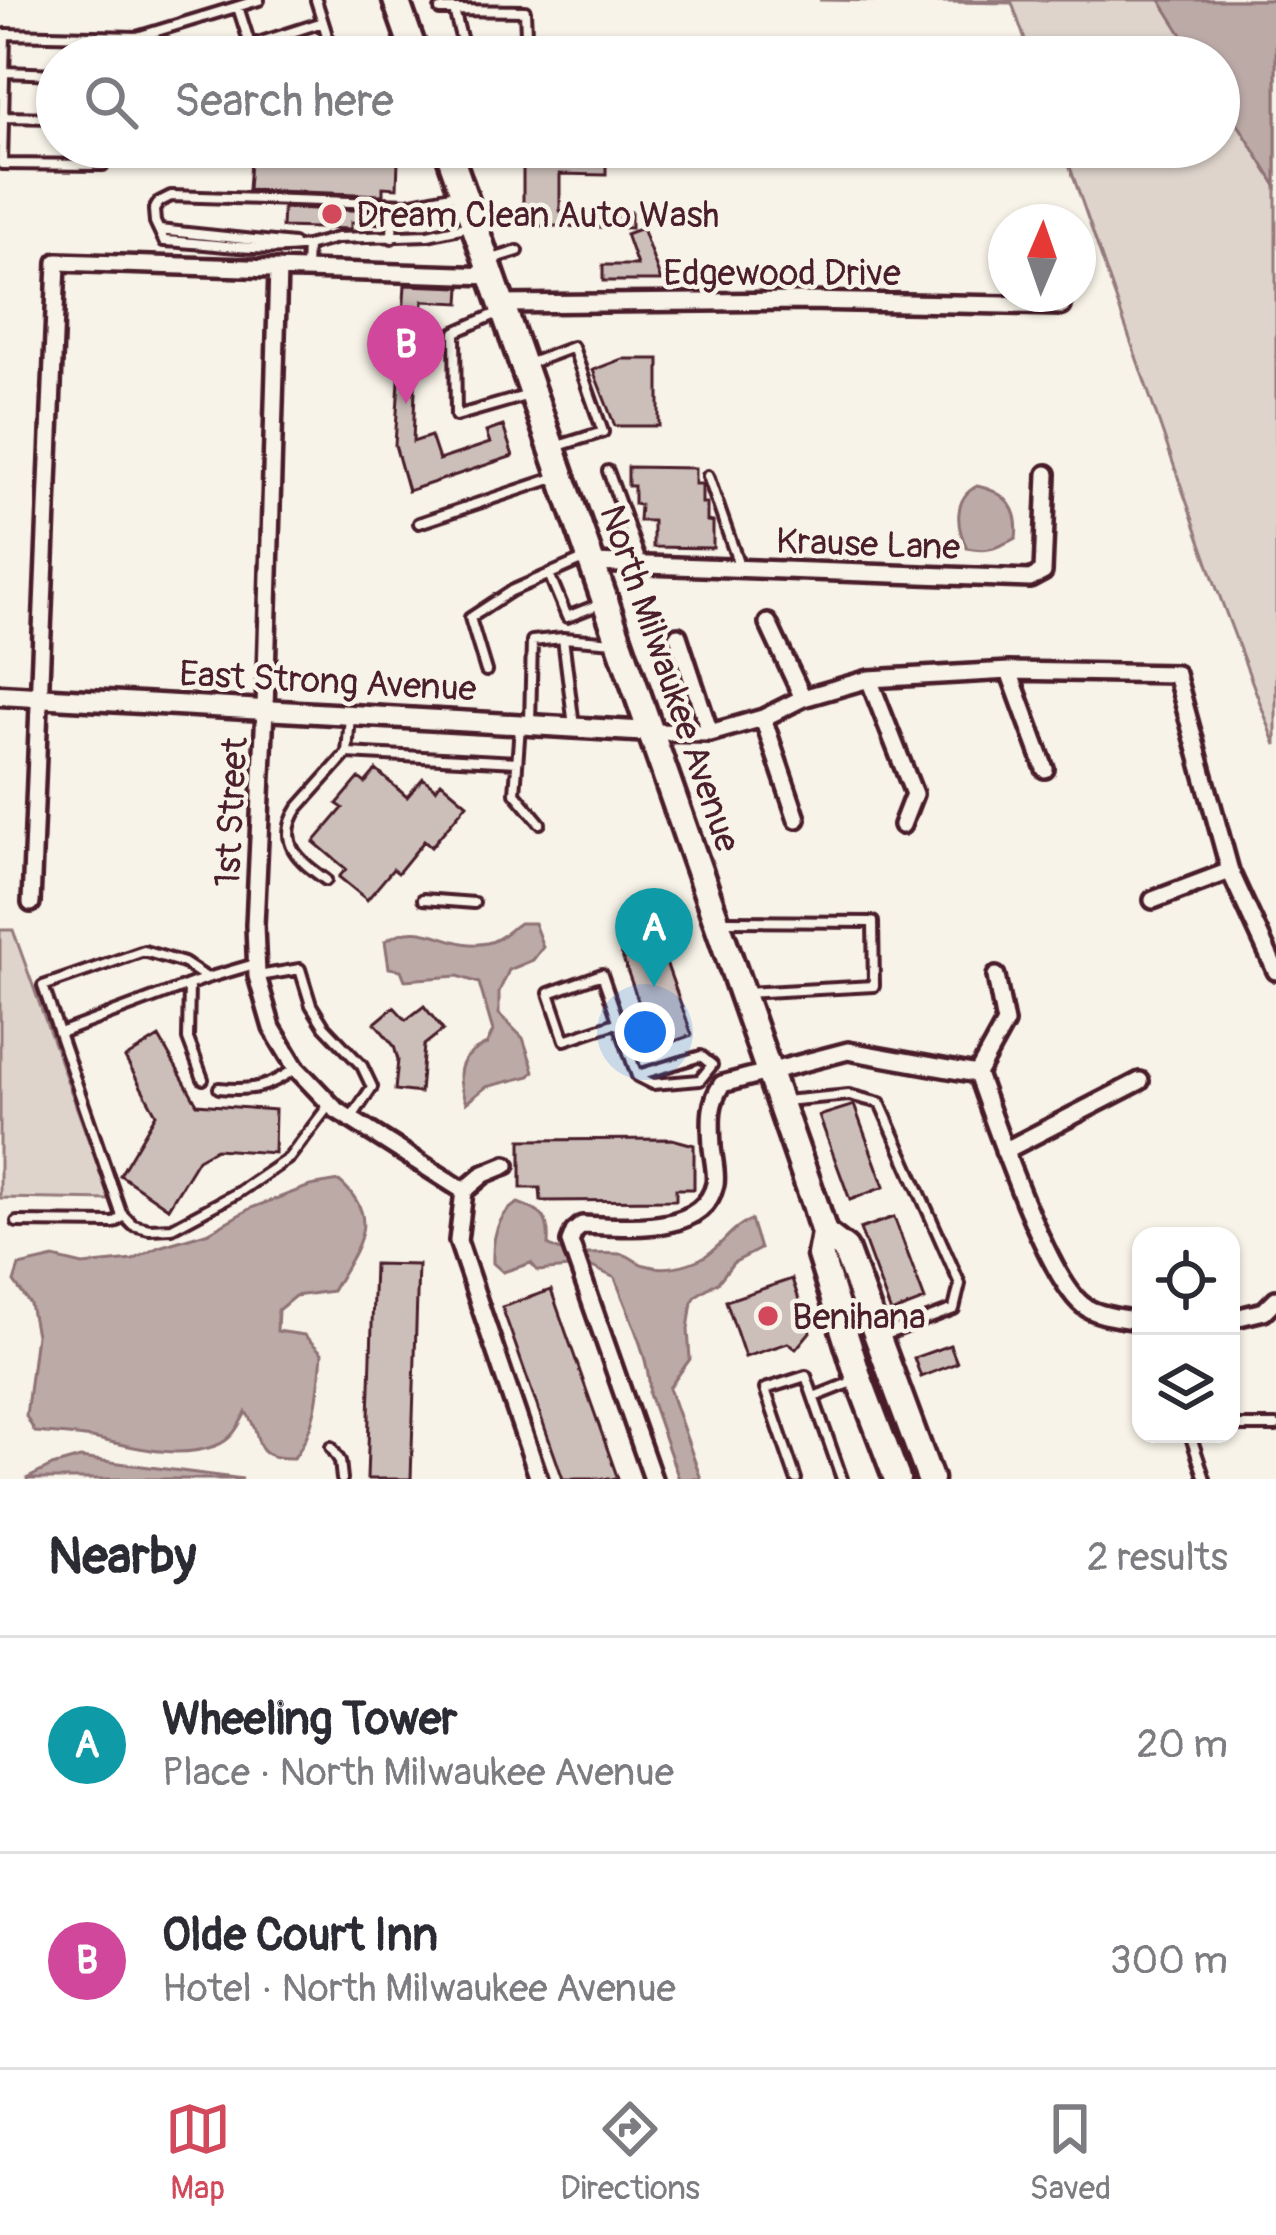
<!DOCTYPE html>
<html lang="en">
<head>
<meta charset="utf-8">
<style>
  body { margin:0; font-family:Pangolin,sans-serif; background:#f2f2f3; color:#2b2b33 }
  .controls { position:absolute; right:36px; bottom:36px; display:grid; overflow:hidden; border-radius:24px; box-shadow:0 3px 9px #0004 }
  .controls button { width:108px; height:108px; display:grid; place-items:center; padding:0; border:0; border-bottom:3px solid #e1e1e2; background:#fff; color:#2b2b33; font:60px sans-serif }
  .compass { position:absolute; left:988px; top:204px; width:108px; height:108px; border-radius:50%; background:#fff; box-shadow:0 3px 9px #0004; rotate:2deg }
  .you { position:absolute; left:645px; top:1032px; width:42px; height:42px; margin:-30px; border:9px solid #fff; border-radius:50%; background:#1a73e8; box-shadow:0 0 0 18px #1a73e833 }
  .badge { display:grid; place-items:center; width:78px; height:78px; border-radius:50%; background:#d1495b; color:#fff; font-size:39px; font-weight:700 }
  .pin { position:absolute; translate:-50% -99px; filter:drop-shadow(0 3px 6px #0008) }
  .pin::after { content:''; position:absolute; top:63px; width:42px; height:36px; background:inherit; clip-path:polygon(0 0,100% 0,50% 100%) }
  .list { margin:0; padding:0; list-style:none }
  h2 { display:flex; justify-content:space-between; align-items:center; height:156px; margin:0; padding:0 48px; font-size:51px }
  h2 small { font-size:39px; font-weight:400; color:#7c7c81 }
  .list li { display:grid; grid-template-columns:78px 1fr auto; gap:36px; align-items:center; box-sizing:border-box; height:216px; padding:0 48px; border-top:3px solid #e1e1e2 }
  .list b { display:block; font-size:45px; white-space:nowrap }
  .list p { margin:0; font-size:39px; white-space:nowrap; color:#7c7c81 }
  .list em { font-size:39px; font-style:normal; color:#7c7c81 }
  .icon { flex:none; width:66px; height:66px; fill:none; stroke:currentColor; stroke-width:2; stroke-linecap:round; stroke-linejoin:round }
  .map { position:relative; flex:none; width:1276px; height:1479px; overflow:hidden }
  .search { position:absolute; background:#fff; box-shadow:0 3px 9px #0004; left:36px; right:36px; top:36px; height:132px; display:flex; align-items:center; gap:30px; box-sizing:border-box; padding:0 42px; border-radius:66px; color:#7c7c81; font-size:45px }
  .sheet { height:588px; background:#fff }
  nav { display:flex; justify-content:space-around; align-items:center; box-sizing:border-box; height:168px; border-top:3px solid #e1e1e2; background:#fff; font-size:33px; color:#7c7c81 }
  nav a { display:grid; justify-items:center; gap:6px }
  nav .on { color:#d1495b }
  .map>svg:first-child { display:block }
</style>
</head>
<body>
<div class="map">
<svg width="1276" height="1479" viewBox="0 0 1276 1479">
  <rect width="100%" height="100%" fill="#f7f3e8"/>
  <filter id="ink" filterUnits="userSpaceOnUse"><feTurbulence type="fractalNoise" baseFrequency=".00833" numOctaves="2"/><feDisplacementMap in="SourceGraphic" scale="24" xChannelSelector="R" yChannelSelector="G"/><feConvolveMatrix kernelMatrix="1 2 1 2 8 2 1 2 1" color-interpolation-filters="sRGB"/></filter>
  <g filter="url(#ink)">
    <path fill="#ded4cc" stroke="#947a7c" stroke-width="3" d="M 819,0 L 1276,0 L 1276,745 L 1217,589 L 1063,147 L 1219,147 L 1219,57 L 1031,57 L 1012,3 Z
      M 0,930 L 13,930 L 110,1200 L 0,1198 Z"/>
    <path fill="#bcaaa7" stroke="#8e7275" stroke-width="3" d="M 1160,0 L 1276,0 L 1276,186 L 1219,93 L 1219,57 L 1196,57 Z
      M 977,486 C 1006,492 1020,508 1016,538 C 997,547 989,553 967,548 C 956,527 953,498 977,486 Z
      M 519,923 L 534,923 L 543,947 L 533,960 L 509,970 L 499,992 L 499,1014 L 523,1038 L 534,1071 L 530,1076 L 486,1087 L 466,1103 C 455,1074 457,1057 487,1044 L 493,1031 L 479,983 L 458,976 L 405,980 L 401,970 L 389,968 L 385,941 C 424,915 448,951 487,943 C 499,941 509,930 519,923 Z
      M 339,1181 C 384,1219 356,1249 332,1291 L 295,1296 L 278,1310 L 277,1331 L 304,1335 L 322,1353 C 319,1390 317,1427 294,1458 C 248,1459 266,1440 246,1412 C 238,1427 232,1440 215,1446 C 175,1460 131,1446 92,1438 C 73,1435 54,1434 35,1432 L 26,1416 L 36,1335 L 30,1304 L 14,1282 L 19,1266 L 54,1258 L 83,1265 L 133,1260 L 159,1247 L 209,1232 L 251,1208 L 310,1186 Z
      M 518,1203 C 543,1212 550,1217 548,1245 C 572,1260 593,1251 621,1254 C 631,1255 635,1263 645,1265 C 664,1271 682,1267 700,1259 C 721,1249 730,1227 751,1220 L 760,1249 L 733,1263 L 719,1281 L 697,1295 L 692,1302 L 688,1329 L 690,1359 L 669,1388 L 701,1479 L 679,1479 L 649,1394 C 653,1365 626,1308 615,1278 L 590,1266 L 538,1271 L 531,1263 L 503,1272 L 493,1263 C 492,1239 496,1215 518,1203 Z
      M 80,1458 L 243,1479 L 26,1479 L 52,1466 Z"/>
    <path fill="#ccbfb9" stroke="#4a1f2b" stroke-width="3" d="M 280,147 L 382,147 L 382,161 L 398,161 L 397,188 L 383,187 L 383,195 L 248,190 L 250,161 L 279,162 Z
      M 523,147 L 606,147 L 606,175 L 560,174 L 560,211 L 631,212 L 631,228 L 517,225 L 518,211 L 523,211 Z
      M 283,208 L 383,211 L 382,224 L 351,222 L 351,229 L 282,227 Z
      M 642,228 L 661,281 L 603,281 L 603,265 L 637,265 L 626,234 Z
      M 405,285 L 461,287 L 460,303 L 423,301 L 421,338 L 417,338 L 413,442 L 431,436 L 439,460 L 490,443 L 486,432 L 503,426 L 513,456 L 408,491 L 395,445 Z
      M 622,359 L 659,359 L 659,426 L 615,426 L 593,370 Z
      M 628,467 L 695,468 L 695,484 L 702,484 L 702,503 L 707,503 L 707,521 L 713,522 L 713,548 L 653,547 L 653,521 L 639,521 L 640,505 L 634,504 L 634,486 L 628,486 Z
      M 376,770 L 407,797 L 423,778 L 436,789 L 441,782 L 467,804 L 431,847 L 424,841 L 398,873 L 393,869 L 367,900 L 339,877 L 346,869 L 314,842 L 343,808 L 337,804 L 359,778 L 365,783 Z
      M 653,926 L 692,1035 L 655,1048 L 616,939 Z
      M 424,1006 L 443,1030 L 424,1045 L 420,1093 L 395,1090 L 398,1060 L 394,1046 L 375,1023 L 394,1007 L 406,1020 Z
      M 159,1037 L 197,1104 L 275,1110 L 274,1153 L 216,1149 L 198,1159 L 168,1208 L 120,1175 L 156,1114 L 125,1058 Z
      M 854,1105 L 884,1187 L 850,1200 L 819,1116 Z
      M 672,1139 L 694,1145 L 694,1189 L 676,1189 L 676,1200 L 541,1201 L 540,1188 L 521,1188 L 521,1140 Z
      M 894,1217 L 925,1300 L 891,1313 L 860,1229 Z
      M 374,1264 L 418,1265 L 411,1479 L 367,1479 Z
      M 792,1279 L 810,1332 L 796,1349 L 788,1343 L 745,1357 L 726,1301 Z
      M 551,1290 L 618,1479 L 563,1479 L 502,1307 Z
      M 950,1345 L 957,1363 L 921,1377 L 914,1358 Z"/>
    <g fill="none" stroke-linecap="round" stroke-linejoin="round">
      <g stroke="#4a1f2b" stroke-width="16">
        <path id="service" d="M 259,0 L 137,37 L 5,34 L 2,164 L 103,165 L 103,156 L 116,150 L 238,155 L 254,152 L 260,147
          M 316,0 L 326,32 L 330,57
          M 238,7 L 254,57
          M 440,10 L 454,10
          M 120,57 L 120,51 L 136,37
          M 214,57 L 323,22
          M 466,57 L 454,10 L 525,11 L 527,57
          M 4,72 L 57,74
          M 3,117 L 57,118
          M 159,230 L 293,244
          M 392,238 L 393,207 L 456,194
          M 307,246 C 259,253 212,243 164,241 L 155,222 L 154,210 L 159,202 L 171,196 L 409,204
          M 489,260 L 518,251
          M 306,269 L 307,246 L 337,238 L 428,235 L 470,226
          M 498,313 L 455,332 L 456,416 L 529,395
          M 525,365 L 573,347 L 603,432 L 558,446
          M 608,471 L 642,565
          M 708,476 L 739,565
          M 419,523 L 554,478
          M 549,574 L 567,617 L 600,604
          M 563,638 L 574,726
          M 486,671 L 470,618 L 511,591 L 584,559
          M 350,716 L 347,753 L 517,762
          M 530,723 L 532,641 L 563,638 L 615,642
          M 520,725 L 515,793 L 540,823
          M 326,880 C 300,861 275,843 298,808 L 347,753
          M 423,899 L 474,903
          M 723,921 L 873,922 L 874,986 L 744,993
          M 255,964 L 207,978 L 184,963 L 144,951 L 43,986 L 121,1213 L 133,1225 L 149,1229 L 172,1228 L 239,1192 L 289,1158 L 330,1104
          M 258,976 L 300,969 L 311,1005 L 324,1026 L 362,1066 L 372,1087 L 352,1117
          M 189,985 L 188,1039 L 203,1079
          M 616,1023 L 565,1040 L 549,993 L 602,974 L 637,1076 L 653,1084 L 700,1080 L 712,1065
          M 60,1033 L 207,978
          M 638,1075 L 701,1056 L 712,1065
          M 219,1088 C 252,1091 268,1088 296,1068
          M 784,1101 L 849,1095 L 880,1103 L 960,1284 L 954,1309 L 880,1337
          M 17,1222 L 114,1223 L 124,1216
          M 814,1397 L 857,1380
          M 1231,1426 L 1276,1426
          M 1190,1434 L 1205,1479
          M 331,1447 L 340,1461 L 342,1479
          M 796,1479 L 765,1389 L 806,1376 L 842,1479"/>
      </g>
      <g stroke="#4a1f2b" stroke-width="24">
        <path id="minor" d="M 278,269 L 265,709 L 255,925 L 257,976 L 272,1028 L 296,1068 L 335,1109 L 464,1191
          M 502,304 L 805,301 L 1062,306
          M 593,563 L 1030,579 L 1043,572 L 1047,474
          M 768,623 L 803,698
          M 678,636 L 710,733
          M 1009,671 L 1045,769
          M 869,679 L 914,794 L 902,825
          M 763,718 L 797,819
          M 652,732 L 710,733 L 763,718 L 803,698 L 869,679 L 1009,671 L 1176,674 L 1230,871 L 1276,971
          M 1153,900 L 1230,871
          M 31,903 L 57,262 L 493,276
          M 977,1074 L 1005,1023 L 996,976
          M 1004,1151 L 1140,1081
          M 506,1165 L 484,1174 L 464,1191 L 458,1241 L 539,1479
          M 1231,1319 L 1264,1311 L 1276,1299
          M 653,1479 L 570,1242 L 574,1232 L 582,1225 C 621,1226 703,1237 715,1184 C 717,1174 713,1158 712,1147 C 711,1123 708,1105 722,1084 L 848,1051 L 977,1074 C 993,1119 1050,1288 1087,1308 C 1100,1316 1125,1319 1141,1321"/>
      </g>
      <g stroke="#4a1f2b" stroke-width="27">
        <path id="tertiary" d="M 0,695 L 652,732"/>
      </g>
      <g stroke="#4a1f2b" stroke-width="33">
        <path id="primary" d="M 396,0 L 416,57
          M 447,147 L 815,1204 L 824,1233 L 820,1255 L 859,1379 L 897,1479
          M 824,1233 L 845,1249 L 930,1479"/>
      </g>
      <use href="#service" stroke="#f7f3e8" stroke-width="8"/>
      <use href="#minor" stroke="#f7f3e8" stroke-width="15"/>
      <use href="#tertiary" stroke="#f7f3e8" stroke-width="18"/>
      <use href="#primary" stroke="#f7f3e8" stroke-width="24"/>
    </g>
  </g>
  <g fill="#d1495b" stroke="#f7f3e8" stroke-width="4.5">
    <circle cx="332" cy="214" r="12"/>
    <circle cx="768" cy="1316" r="12"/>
  </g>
  <g text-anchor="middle" stroke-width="9" stroke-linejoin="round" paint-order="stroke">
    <g font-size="36" fill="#4a1f2b" stroke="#f7f3e8" text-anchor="start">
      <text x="356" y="227">Dream Clean Auto Wash</text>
      <text x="792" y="1329">Benihana</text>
    </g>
    <g font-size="36" fill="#4a1f2b" stroke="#f7f3e8">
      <text x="782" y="285">Edgewood Drive</text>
      <text transform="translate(868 543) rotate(2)" y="13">Krause Lane</text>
      <text transform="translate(671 678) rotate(71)" y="13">North Milwaukee Avenue</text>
      <text transform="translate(328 680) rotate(3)" y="13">East Strong Avenue</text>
      <text transform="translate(230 812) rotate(-87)" y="13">1st Street</text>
    </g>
  </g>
</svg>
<div class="controls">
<button><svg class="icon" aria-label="locate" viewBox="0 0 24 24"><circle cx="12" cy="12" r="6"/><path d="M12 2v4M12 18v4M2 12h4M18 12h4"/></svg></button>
<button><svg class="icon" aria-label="layers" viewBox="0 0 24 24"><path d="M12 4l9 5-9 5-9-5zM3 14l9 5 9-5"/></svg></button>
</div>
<svg class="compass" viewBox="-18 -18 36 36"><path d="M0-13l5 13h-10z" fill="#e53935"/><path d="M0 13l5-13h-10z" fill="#7c7c81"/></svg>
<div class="you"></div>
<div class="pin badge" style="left:654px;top:987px;background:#0f9aa8">A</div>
<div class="pin badge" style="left:406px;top:404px;background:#d1479c">B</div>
<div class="search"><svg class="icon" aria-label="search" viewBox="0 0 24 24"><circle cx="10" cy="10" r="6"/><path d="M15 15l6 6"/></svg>Search here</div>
</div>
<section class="sheet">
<h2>Nearby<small>2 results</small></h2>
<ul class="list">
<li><span class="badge" style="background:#0f9aa8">A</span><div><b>Wheeling Tower</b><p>Place · North Milwaukee Avenue</p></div><em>20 m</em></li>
<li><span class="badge" style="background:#d1479c">B</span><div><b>Olde Court Inn</b><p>Hotel · North Milwaukee Avenue</p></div><em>300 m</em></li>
</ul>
</section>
<nav>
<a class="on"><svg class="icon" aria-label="map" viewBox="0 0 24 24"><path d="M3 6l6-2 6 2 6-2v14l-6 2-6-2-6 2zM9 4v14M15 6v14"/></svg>Map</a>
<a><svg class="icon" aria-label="directions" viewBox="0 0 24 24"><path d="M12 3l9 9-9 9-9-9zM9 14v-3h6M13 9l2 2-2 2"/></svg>Directions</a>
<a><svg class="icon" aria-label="saved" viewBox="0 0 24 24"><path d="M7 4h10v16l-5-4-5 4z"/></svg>Saved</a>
</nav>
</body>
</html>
